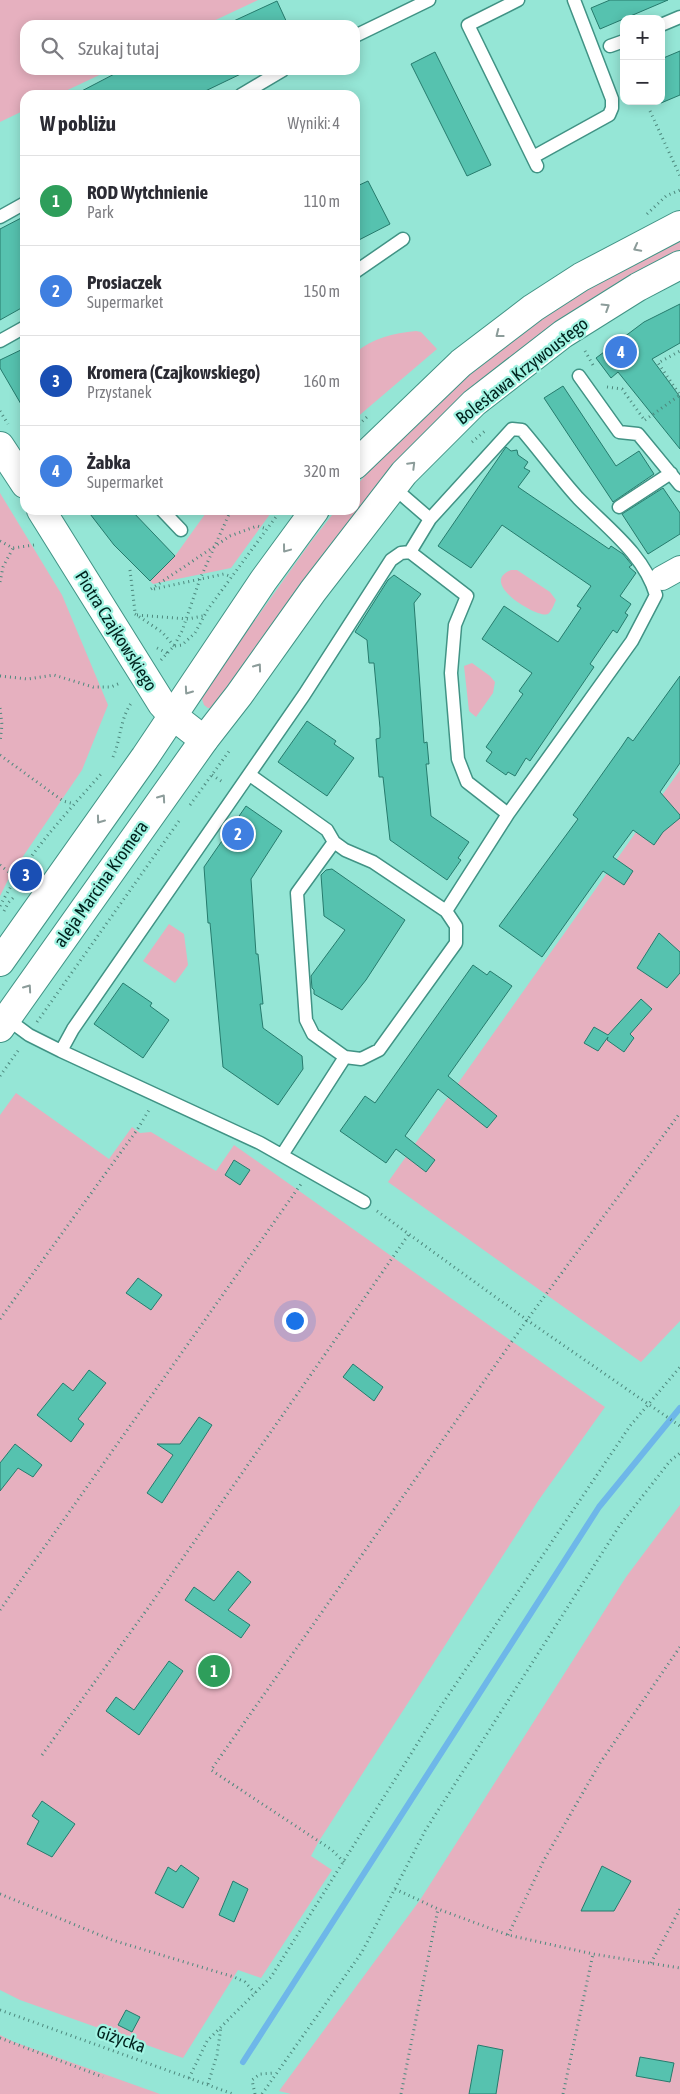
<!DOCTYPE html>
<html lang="pl">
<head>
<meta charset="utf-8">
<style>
  body { margin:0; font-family:"Asap Condensed",sans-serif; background:#f2f2f3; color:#2b2b33 }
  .controls { position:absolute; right:15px; top:15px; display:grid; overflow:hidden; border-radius:10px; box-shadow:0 2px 12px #0003 }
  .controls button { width:45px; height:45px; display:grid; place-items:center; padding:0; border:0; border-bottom:1px solid #e1e1e2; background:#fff; color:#2b2b33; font:25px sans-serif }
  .you { position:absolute; left:294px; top:1320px; width:18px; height:18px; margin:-12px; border:4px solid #fff; border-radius:50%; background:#1a73e8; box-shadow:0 0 0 8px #1a73e833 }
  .badge { display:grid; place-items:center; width:32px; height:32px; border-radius:50%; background:#aa1d5c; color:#fff; font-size:16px; font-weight:700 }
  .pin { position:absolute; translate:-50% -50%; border:2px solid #fff; box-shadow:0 1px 5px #0006 }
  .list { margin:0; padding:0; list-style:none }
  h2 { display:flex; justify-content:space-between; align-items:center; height:65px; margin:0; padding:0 20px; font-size:21px }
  h2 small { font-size:16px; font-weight:400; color:#7c7c81 }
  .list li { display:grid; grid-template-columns:32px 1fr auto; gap:15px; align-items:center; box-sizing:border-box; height:90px; padding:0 20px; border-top:1px solid #e1e1e2 }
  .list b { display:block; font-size:19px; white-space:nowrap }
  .list p { margin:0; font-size:16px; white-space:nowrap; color:#7c7c81 }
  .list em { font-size:16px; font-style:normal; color:#7c7c81 }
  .icon { flex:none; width:28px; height:28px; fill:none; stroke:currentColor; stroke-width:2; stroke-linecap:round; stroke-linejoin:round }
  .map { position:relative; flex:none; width:680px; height:2094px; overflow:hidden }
  .search { position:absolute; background:#fff; box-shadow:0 2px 12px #0003; left:20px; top:20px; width:340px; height:55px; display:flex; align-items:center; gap:12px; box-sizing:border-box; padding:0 18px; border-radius:15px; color:#7c7c81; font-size:19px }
  .panel { position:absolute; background:#fff; box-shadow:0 2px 12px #0003; left:20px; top:90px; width:340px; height:425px; border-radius:15px }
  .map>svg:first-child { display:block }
</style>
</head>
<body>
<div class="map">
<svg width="680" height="2094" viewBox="0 0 680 2094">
  <rect width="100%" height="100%" fill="#95e6d6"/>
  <path fill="#e6b0bf" d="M 0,0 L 258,0 L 205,25 L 25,25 L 25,70 L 110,70 L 57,95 L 25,95 L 25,110 L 0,122 Z
    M 680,236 L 680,252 L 521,350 L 214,708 L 208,708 L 204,705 L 201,696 L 310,543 L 336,510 L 355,510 L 355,487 C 421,411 496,346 580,291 C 612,271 647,254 680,236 Z
    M 416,331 L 421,332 L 437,349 L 355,419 L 355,353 C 373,338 393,333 416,331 Z
    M 0,493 L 62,595 L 108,705 L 82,770 L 11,874 L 0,896 Z
    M 208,510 L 273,510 L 231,568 L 153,584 L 150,581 L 175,556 Z
    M 511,570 L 517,570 L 550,592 L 556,600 C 554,604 552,611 548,614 C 539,619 477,583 511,570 Z
    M 472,663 L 490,676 L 495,682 L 493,693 L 476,717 L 469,711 L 464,666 Z
    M 680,770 L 680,1321 L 641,1362 L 388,1182 Z
    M 169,924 L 184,934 L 188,965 L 175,983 L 143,961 Z
    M 16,1093 L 109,1159 L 132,1127 L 140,1133 L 151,1132 L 216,1171 L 234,1145 L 605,1407 L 538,1501 L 319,1841 L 311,1856 L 332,1870 L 261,1978 L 238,1970 L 183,2058 L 20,2000 L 0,1990 L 0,1115 Z
    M 680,1505 L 680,2094 L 291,2094 L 279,2091 L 420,1900 L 626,1577 Z
    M 0,2035 L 14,2042 L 160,2094 L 0,2094 Z"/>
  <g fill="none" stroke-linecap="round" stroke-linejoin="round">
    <path stroke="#6eb7e9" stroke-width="6" d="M 243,2062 L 599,1507 L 680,1408"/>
  </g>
  <path fill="#56c2af" stroke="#267b6d" d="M 610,0 L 668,0 L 600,29 L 591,8 Z
    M 277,1 L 288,25 L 225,25 Z
    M 680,51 L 680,95 L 661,103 L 661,59 Z
    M 435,52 L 491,165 L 467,176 L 411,64 Z
    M 122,70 L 249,70 L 197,95 L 74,95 Z
    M 368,181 L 390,224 L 355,242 L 355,187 Z
    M 25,216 L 25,306 L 0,320 L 0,229 Z
    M 680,304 L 680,343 L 652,359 L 680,397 L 680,449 L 618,372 L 611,378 L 596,358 L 644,322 Z
    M 25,348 L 25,411 L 0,368 L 0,360 Z
    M 563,386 L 616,466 L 639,451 L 654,474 L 613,502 L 544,398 Z
    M 506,447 L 511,451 L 517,450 L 518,455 L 528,462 L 524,468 L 530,471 L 518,487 L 609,549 L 611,546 L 623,554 L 632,565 L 629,567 L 636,573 L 620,596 L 631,604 L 625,613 L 628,615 L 617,633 L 613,630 L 590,664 L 594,667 L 530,761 L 526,758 L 515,776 L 508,772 L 506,775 L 486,761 L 492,752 L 486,747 L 523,694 L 519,691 L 532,673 L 482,639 L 504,606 L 558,642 L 581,608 L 577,606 L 591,586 L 502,525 L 471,568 L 438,546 Z
    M 663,488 L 680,513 L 680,534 L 648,554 L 622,514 Z
    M 87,510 L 131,510 L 175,556 L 150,581 L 114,545 Z
    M 394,575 L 421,594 L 414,603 L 424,743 L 427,742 L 429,764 L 426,764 L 431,816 L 469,842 L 458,858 L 461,860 L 447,880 L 390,840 L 383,777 L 379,777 L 376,739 L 380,738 L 380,728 L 374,663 L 369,663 L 367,640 L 355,632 L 388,580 Z
    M 680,676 L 680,763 L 660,792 L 680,815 L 680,818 L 663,832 L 654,845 L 633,830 L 613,857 L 633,871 L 624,885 L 603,871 L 542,957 L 499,926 L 578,819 L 573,815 L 622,746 L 628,737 L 633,741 Z
    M 307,721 L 336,741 L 334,744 L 354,758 L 327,796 L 278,762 Z
    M 246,806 L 282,831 L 251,879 L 256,954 L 258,954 L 263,1004 L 260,1004 L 263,1028 L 302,1056 L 303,1069 L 278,1105 L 223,1067 L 210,923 L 208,923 L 204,867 Z
    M 332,869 L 405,920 L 366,980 L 342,1010 L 314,994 L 314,990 L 312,988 L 311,976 L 345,930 L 324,916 L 321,875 L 326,870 Z
    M 659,933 L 680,952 L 680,973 L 667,988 L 637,968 Z
    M 473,965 L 487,975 L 490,971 L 512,986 L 448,1076 L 497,1116 L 487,1128 L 438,1089 L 405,1136 L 435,1160 L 426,1172 L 396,1149 L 386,1163 L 340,1131 L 365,1096 L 375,1103 Z
    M 123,983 L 152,1003 L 150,1006 L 169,1020 L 143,1058 L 94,1024 Z
    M 641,999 L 652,1009 L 630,1034 L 634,1038 L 624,1052 L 607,1040 L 608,1037 L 598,1051 L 584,1043 L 594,1027 L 608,1035 Z
    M 234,1160 L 250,1170 L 240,1185 L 225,1175 Z
    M 138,1278 L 162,1295 L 151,1310 L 126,1293 Z
    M 353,1364 L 383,1387 L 374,1401 L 343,1377 Z
    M 89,1370 L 106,1383 L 78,1419 L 84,1424 L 71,1442 L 37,1415 L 63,1383 L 73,1391 Z
    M 199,1417 L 212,1425 L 162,1503 L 147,1493 L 173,1455 L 157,1444 L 180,1444 Z
    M 15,1444 L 42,1465 L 33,1477 L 18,1468 L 0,1491 L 0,1463 Z
    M 238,1571 L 251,1582 L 228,1610 L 250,1625 L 241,1638 L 185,1600 L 194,1587 L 214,1601 Z
    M 169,1661 L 183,1671 L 139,1735 L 106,1711 L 116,1697 L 134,1710 Z
    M 42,1801 L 75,1824 L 52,1857 L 27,1844 L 39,1821 L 32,1816 Z
    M 181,1865 L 199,1878 L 183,1908 L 155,1893 L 168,1867 L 176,1872 Z
    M 602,1866 L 631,1881 L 614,1911 L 581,1911 Z
    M 233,1881 L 248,1889 L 234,1922 L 219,1915 Z
    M 126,2010 L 140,2017 L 132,2032 L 118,2025 Z
    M 478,2045 L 503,2050 L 496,2094 L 469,2094 Z
    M 640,2057 L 674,2063 L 670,2082 L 636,2076 Z"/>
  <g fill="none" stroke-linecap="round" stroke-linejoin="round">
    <g stroke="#419385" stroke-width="15">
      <path id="service" d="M 518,0 L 468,25 L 537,166
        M 661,25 L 680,17
        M 355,36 L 429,0
        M 610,46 L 624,41
        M 241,95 L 283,70
        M 533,157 L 609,115 L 612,108 L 612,99 L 574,0
        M 0,217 L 25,203
        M 355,272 L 403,239
        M 0,341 L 25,327
        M 579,376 L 619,432 L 638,434 L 680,485
        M 393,487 L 430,519
        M 619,507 L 671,473
        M 162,510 L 181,530
        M 410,552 L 430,519 L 512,429 L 522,430 C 541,452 558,476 578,498 C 606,527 644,554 656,595 L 632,641 L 508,814
        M 6,1018 L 29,1035 L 61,1051 L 260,1143 L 364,1202
        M 61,1051 L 73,1029 L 304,695 L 391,560 L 401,553 L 410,552 L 467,596 L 455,625 L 451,673 L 458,759 L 467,782 L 508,814 L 446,911 L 373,862 L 345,850 L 334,842 L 327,830 L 250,775
        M 345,1057 L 361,1059 L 379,1050 L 456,943 L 456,926 L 446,911
        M 282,1155 L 345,1057 L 313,1034 L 306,1020 L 297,893 L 334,842"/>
    </g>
    <g stroke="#419385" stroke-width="26">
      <path id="minor" d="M 662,578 L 680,568"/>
    </g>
    <g stroke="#419385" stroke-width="30">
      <path id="tertiary" d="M 0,446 L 25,484
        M 41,510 L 162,704 L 172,715 L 204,740"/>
    </g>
    <g stroke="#419385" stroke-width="30">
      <path id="secondary" d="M 355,465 L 461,363 L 533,308 L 581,277 L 680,225
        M 0,962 L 145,757 L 263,581 L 315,510
        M 0,1028 L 204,740 L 239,695 L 313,591 L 404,473 L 474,403 L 563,334 L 638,287 L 680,265"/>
    </g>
    <path stroke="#4d887d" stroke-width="3" stroke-dasharray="1 4" stroke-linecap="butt" d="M 650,111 L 680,176
      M 647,214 L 666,196 L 680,190
      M 585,351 L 593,365
      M 607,387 L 622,389 L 643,418
      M 0,411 L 8,424
      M 645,420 L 680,395 L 658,363 L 680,351
      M 355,428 L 368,416
      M 472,442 L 486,430
      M 0,541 L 13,548 L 34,545
      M 130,570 L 135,612
      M 0,582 L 3,567 L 13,548
      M 151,589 L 230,536 L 257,526 L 267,529
      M 154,589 L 224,574 L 232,577
      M 135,614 L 162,632 L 174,646
      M 137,615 L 188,619 L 203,616
      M 175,646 L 182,645 L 195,633 L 208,609 L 281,510
      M 157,648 L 167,653
      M 161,660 L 174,646 L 182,631 L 200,579 L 230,512
      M 0,676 L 28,679 L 54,675 L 93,687 L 111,687 L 120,683
      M 0,708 L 2,725 L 0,742
      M 0,755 L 63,801 L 71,803
      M 113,757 C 121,739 120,718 132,702
      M 212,775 L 224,783
      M 190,805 L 230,750
      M 0,865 L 24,884
      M 0,906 C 26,856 64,816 101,774
      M 4,911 L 8,903 L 15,896
      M 37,1022 L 179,821
      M 0,1076 L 20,1048
      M 377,1211 L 527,1320 L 680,1426
      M 0,1319 L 137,1130 L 149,1110
      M 0,1610 L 301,1184
      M 42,1755 L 148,1608 L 409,1234
      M 344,1862 L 332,1850 L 211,1770 L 527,1320 L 680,1113
      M 395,1889 L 438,1909 L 508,1935 L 593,1954 L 680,1968
      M 0,1894 L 112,1940 L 234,1977 L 245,1982 L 255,1993
      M 508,1935 L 544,1860 L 600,1763 L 680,1647
      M 651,1963 L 680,1909
      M 0,2010 L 233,2094
      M 0,2038 L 103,2077
      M 189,2078 L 207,2041 L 271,1977 L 441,1706 L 630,1426 L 680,1367
      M 208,2084 L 217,2055 L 221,2027
      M 255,2094 L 252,2080 L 260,2074 L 275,2073
      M 262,2094 L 362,1952 L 425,1831 L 620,1525 L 670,1461 L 680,1453
      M 401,2094 L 438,1909
      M 563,2094 L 593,1954"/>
    <use href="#service" stroke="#fff" stroke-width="12"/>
    <use href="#minor" stroke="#fff" stroke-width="24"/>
    <use href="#tertiary" stroke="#fff" stroke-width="28"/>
    <use href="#secondary" stroke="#fff" stroke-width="28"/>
  </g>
  <defs><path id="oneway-chevron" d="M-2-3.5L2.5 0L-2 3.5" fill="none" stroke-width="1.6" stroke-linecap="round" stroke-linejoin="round" transform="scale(1.25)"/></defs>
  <g stroke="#8c9c9a">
    <use href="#oneway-chevron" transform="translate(637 248) rotate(152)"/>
    <use href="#oneway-chevron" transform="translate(606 307) rotate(-32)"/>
    <use href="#oneway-chevron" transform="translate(499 334) rotate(142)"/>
    <use href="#oneway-chevron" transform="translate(412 465) rotate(-45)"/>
    <use href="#oneway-chevron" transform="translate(286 549) rotate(127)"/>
    <use href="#oneway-chevron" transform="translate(258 667) rotate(-54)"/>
    <use href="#oneway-chevron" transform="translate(188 691) rotate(125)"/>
    <use href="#oneway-chevron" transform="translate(162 798) rotate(-55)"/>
    <use href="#oneway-chevron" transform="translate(100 820) rotate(126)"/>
    <use href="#oneway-chevron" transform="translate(28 988) rotate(-55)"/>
  </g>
  <g text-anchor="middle" stroke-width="4.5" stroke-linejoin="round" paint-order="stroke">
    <g font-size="18" fill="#00231e" stroke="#a2f4e3">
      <text transform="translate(522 371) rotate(-38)" y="6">Bolesława Krzywoustego</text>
      <text transform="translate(116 631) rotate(58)" y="6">Piotra Czajkowskiego</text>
      <text transform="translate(101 884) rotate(-55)" y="6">aleja Marcina Kromera</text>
      <text transform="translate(121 2039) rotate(19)" y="6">Giżycka</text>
    </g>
  </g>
</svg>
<div class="controls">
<button>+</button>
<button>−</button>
</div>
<div class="you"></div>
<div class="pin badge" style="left:214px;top:1671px;background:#2e9e5b">1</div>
<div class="pin badge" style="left:238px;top:834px;background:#3f7fe0">2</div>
<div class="pin badge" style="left:26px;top:875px;background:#1a4fb4">3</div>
<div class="pin badge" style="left:621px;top:352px;background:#3f7fe0">4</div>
<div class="search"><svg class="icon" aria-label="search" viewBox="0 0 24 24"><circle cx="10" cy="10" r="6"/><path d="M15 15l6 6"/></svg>Szukaj tutaj</div>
<section class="panel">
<h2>W pobliżu<small>Wyniki: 4</small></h2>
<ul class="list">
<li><span class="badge" style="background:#2e9e5b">1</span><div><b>ROD Wytchnienie</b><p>Park</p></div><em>110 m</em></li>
<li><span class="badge" style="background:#3f7fe0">2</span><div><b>Prosiaczek</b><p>Supermarket</p></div><em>150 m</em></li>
<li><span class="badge" style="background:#1a4fb4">3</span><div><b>Kromera (Czajkowskiego)</b><p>Przystanek</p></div><em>160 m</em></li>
<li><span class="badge" style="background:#3f7fe0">4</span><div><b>Żabka</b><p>Supermarket</p></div><em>320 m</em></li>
</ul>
</section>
</div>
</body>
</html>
